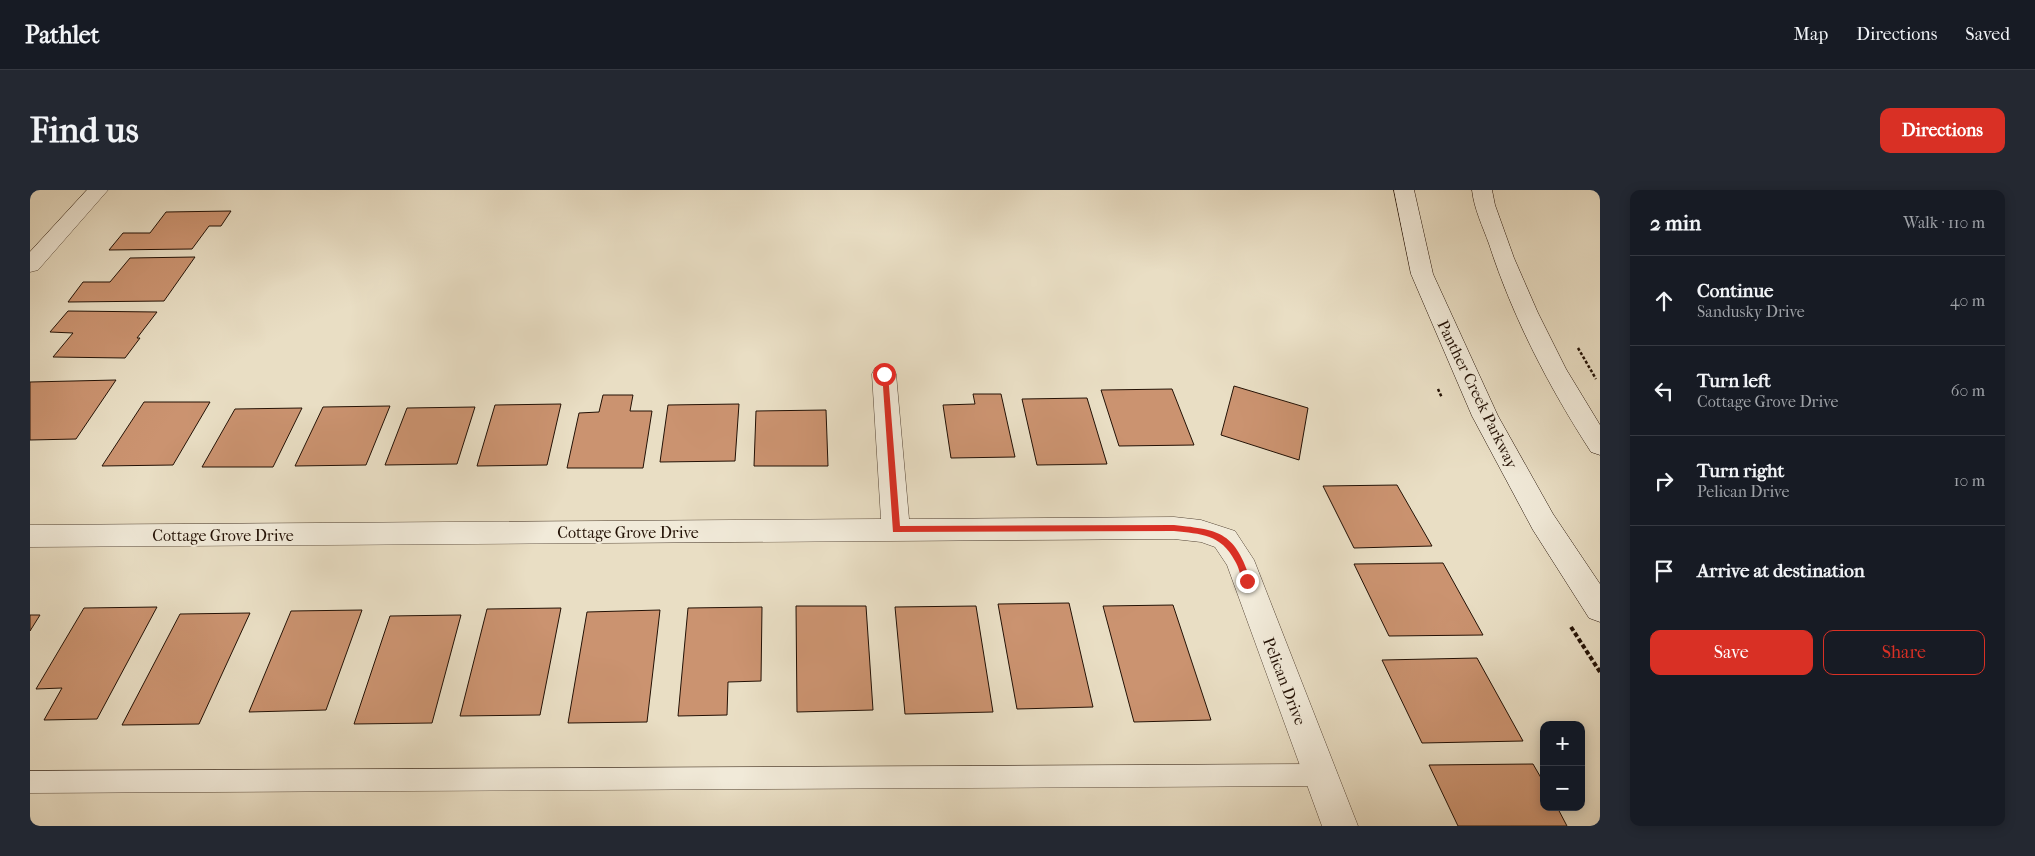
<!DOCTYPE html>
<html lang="en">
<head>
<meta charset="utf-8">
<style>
  body { margin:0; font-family:"IM FELL French Canon",serif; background:#242831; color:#f1f3f6 }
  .controls { position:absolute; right:15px; bottom:15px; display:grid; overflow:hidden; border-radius:10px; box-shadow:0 2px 12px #0003 }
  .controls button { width:45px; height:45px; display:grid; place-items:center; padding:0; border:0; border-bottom:1px solid #363941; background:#171b24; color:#f1f3f6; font:25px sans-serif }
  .stop { position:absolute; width:15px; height:15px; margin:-11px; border:4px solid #d93025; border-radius:50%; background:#fff }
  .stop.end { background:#d93025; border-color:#fff; box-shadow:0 1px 5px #0008 }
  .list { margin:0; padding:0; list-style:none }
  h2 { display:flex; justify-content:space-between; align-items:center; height:65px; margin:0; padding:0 20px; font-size:21px }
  h2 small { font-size:16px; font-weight:400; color:#9ea1a6 }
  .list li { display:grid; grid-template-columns:32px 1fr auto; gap:15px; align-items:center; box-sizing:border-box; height:90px; padding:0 20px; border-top:1px solid #363941 }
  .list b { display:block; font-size:19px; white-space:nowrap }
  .list p { margin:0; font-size:16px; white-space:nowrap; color:#9ea1a6 }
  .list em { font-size:16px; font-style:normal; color:#9ea1a6 }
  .actions { display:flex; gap:10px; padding:15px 20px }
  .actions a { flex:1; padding:11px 0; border:1px solid #d93025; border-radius:10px; text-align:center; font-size:18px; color:#d93025 }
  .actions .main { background:#d93025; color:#fff }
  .icon { flex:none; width:28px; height:28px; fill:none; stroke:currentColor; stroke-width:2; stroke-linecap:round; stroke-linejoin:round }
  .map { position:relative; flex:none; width:1570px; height:636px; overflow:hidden; border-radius:10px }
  header { display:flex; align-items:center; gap:30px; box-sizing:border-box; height:70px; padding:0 25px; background:#171b24; border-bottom:1px solid #363941 }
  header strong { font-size:24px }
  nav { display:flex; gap:28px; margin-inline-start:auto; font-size:18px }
  .intro { display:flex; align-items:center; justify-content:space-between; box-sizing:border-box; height:120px; padding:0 30px }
  h1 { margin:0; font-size:35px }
  .button { padding:12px 22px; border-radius:10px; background:#d93025; color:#fff; font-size:18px; font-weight:700 }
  main { display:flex; gap:30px; padding:0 30px }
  aside { flex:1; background:#171b24; border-radius:10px; box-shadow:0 2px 12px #0003 }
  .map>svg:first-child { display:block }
</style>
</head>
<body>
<header>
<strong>Pathlet</strong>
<nav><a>Map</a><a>Directions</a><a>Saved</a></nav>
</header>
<div class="intro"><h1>Find us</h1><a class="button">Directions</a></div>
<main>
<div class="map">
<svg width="1570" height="636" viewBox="0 0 1570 636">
  <rect width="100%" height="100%" fill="#e9dec4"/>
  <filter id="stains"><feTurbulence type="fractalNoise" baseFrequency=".004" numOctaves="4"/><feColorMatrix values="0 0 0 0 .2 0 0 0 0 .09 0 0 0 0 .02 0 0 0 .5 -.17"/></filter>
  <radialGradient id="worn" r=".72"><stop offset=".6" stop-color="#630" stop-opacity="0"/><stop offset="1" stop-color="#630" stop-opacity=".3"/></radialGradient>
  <path fill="#cb9370" stroke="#231105" d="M 201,21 L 191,36 L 179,36 L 162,59 L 79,60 L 93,43 L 120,43 L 136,22 Z
    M 165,67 L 134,111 L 38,112 L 53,92 L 80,92 L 100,68 Z
    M 38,121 L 127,122 L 107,148 L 110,148 L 95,168 L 23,167 L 43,143 L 20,142 Z
    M 86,190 L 46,249 L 0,250 L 0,192 Z
    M 1204,196 L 1278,218 L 1269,270 L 1191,245 Z
    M 1142,199 L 1164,255 L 1089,256 L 1071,200 Z
    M 943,204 L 971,204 L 985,267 L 921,268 L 913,215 L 945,214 Z
    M 573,205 L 603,205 L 600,221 L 622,221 L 613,278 L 537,278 L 549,223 L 569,222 Z
    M 1057,208 L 1077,274 L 1007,275 L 992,209 Z
    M 114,212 L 180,212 L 143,275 L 72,276 Z
    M 531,214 L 517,275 L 447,276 L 465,215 Z
    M 709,214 L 705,271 L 630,272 L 638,215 Z
    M 360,216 L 336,275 L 265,276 L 293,217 Z
    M 445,217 L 427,274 L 355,275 L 377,218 Z
    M 272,218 L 243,277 L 172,277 L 205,219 Z
    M 796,220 L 798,276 L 724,276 L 726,221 Z
    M 1367,295 L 1402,356 L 1324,358 L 1293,296 Z
    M 1413,373 L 1453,445 L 1359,446 L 1324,374 Z
    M 1039,413 L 1063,517 L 987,519 L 968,414 Z
    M 1143,415 L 1181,530 L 1104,532 L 1073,416 Z
    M 766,416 L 836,416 L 843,520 L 767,522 Z
    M 946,416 L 963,522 L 875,524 L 865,417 Z
    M 127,417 L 67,529 L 14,530 L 32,498 L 6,499 L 54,418 Z
    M 732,417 L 731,491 L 698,492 L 697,525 L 648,526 L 658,418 Z
    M 531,418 L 510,525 L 430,526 L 457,419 Z
    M 332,420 L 296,520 L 219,522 L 261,421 Z
    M 630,420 L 617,532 L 538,533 L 557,422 Z
    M 220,423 L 169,534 L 92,535 L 150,424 Z
    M 0,425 L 10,425 L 0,441 Z
    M 431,425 L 402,533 L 324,534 L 360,426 Z
    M 1447,468 L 1493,551 L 1392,553 L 1352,470 Z
    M 1503,574 L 1514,593 L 1514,617 L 1527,617 L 1537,636 L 1428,636 L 1399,575 Z"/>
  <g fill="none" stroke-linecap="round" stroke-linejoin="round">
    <g stroke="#544435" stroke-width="1">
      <path id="service" d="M 1291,574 L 1299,577 L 1302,585 L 1299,593 L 1291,596 L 0,603 L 0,581 Z"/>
    </g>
    <g stroke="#544435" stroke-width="1">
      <path id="minor" d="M 57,0 L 78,0 L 8,80 L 0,82 L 0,62 Z
        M 854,176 L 863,178 L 866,184 L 879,329 L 1144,327 L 1171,330 L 1205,341 L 1224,370 L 1328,636 L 1292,636 L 1197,375 L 1185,357 L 1171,352 L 1144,349 L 0,357 L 0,335 L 851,329 L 842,184 L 845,178 Z"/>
    </g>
    <g stroke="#231105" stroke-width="1">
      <path id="secondary" d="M 1364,0 L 1384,0 L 1403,84 L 1468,226 L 1523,324 L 1570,394 L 1570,432 L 1559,428 L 1503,340 L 1442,226 L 1381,84 Z
        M 1442,0 L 1462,0 L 1465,15 L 1484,68 L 1508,123 L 1536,179 L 1570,235 L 1570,265 L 1561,262 C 1519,197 1483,128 1459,54 C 1453,37 1444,19 1442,0 Z"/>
    </g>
    <path stroke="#231105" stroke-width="2.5" stroke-dasharray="3 2" stroke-linecap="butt" d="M 1548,158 L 1566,189
      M 1408,199 L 1412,208"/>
    <path stroke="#231105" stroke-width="4" stroke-dasharray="4.5 2.5" stroke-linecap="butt" d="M 1541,437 L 1570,482"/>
    <use href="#service" fill="#f1ead9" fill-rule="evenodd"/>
    <use href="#minor" fill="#f1ead9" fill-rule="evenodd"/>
    <use href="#secondary" fill="#f1ead9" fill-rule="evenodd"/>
  </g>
  <path fill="#d93025" d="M 852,182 L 858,184 L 870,336 L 1144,335 C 1192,340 1205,343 1221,391 L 1220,393 L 1214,393 C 1210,386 1209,377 1205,371 C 1191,344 1171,344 1144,341 L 863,342 Z"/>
  <g text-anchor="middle" stroke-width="4" stroke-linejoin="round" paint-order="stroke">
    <g font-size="16" fill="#231105" stroke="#f1ead9">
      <text transform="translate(1448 204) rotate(64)" y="6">Panther Creek Parkway</text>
      <text x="598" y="348">Cottage Grove Drive</text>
      <text x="193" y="351">Cottage Grove Drive</text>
      <text transform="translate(1255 491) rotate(69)" y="6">Pelican Drive</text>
    </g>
  </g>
  <rect width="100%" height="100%" filter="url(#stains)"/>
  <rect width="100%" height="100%" fill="url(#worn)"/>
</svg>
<div class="controls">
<button>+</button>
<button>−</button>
</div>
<div class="stop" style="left:854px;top:184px"></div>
<div class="stop end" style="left:1217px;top:391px"></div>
</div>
<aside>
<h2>2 min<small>Walk · 110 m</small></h2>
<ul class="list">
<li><svg class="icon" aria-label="ahead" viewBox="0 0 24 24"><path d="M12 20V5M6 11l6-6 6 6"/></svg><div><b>Continue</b><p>Sandusky Drive</p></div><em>40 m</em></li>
<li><svg class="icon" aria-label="left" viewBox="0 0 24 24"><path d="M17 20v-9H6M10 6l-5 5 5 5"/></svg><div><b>Turn left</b><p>Cottage Grove Drive</p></div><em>60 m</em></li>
<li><svg class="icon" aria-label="right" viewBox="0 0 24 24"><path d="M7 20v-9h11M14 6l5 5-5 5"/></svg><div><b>Turn right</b><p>Pelican Drive</p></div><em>10 m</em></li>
<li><svg class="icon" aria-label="arrive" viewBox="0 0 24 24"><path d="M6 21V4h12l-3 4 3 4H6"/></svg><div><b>Arrive at destination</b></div></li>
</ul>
<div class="actions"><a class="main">Save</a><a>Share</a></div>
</aside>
</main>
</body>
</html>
